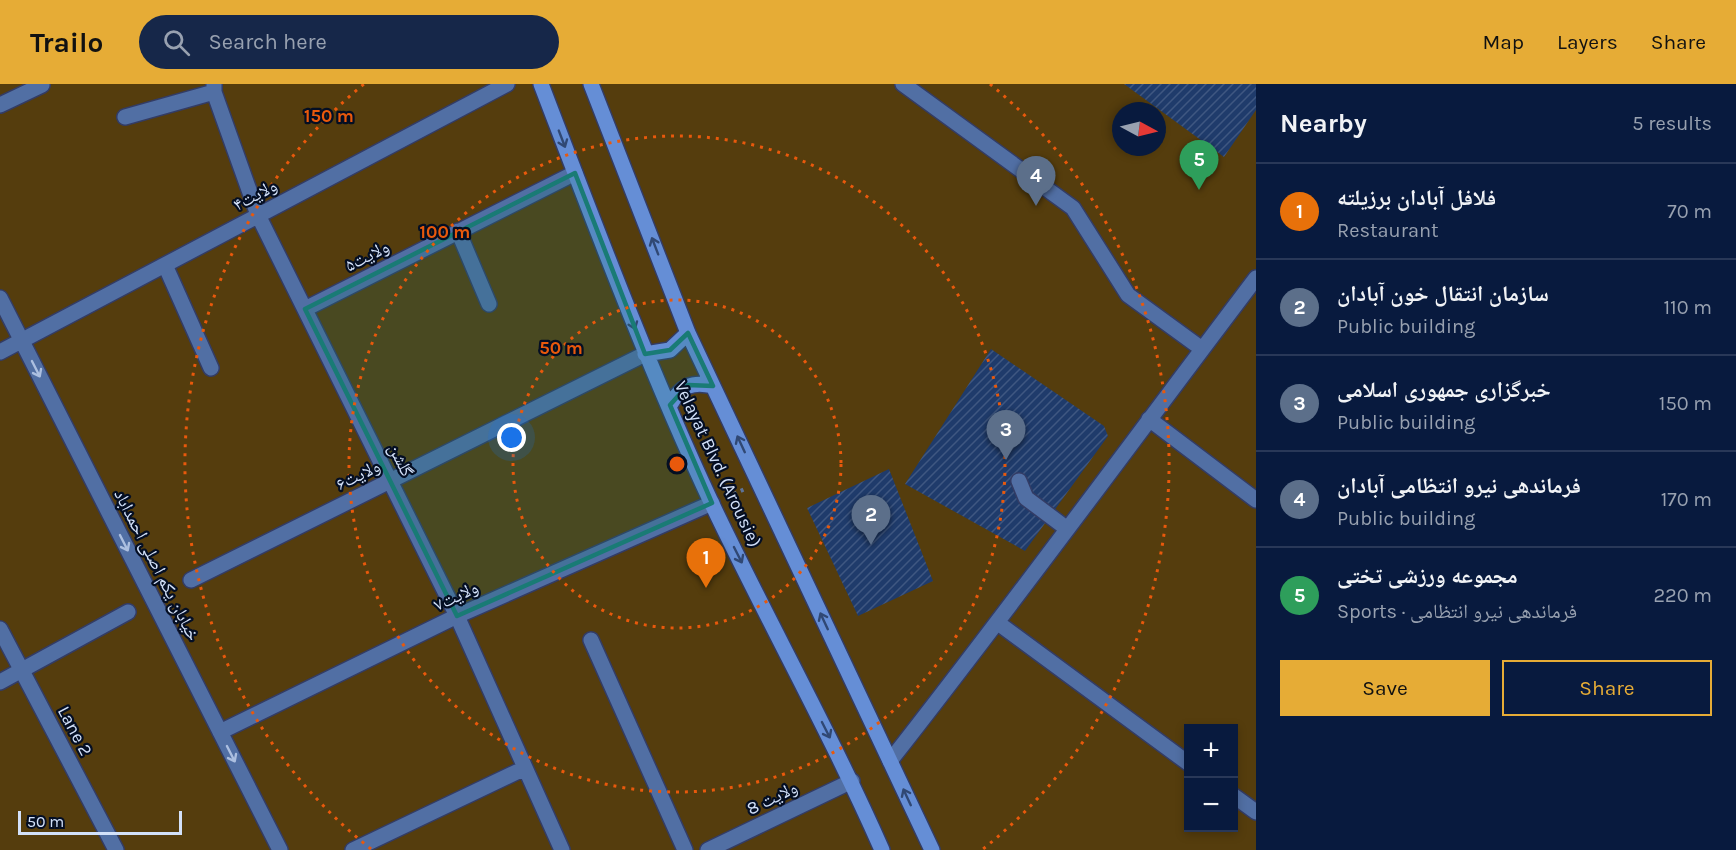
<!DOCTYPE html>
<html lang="en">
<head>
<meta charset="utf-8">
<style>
  body { margin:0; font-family:Karla,"Noto Naskh Arabic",sans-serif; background:#162749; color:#f1f3f6 }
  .controls { position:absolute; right:18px; bottom:18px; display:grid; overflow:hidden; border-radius:0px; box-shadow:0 3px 9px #0003 }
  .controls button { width:54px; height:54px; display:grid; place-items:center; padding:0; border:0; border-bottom:2px solid #293858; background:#081a3e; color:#f1f3f6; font:30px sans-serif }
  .compass { position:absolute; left:1112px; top:18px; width:54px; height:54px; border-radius:50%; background:#081a3e; box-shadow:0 3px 9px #0003; rotate:97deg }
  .scale { position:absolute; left:18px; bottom:15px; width:164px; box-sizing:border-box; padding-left:6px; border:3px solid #d3e1f9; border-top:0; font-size:16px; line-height:21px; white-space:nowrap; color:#d3e1f9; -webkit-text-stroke:4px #040e23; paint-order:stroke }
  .you { position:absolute; left:512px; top:354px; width:21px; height:21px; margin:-15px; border:4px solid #fff; border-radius:50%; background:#1a73e8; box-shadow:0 0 0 9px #1a73e833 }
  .badge { display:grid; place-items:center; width:39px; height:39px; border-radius:50%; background:#e6ac36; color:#fff; font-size:20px; font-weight:700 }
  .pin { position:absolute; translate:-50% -50px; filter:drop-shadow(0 2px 3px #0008) }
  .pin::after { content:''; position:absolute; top:32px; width:21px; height:18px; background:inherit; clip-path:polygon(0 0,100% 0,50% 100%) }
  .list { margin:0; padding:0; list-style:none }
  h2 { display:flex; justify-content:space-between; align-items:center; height:78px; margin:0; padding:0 24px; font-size:26px }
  h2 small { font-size:20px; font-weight:400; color:#98a1b0 }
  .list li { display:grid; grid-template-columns:39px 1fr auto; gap:18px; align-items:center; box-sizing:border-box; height:96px; padding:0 24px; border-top:2px solid #293858 }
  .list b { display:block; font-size:22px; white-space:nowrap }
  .list p { margin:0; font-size:20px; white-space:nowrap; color:#98a1b0 }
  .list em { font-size:20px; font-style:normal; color:#98a1b0 }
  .actions { display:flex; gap:12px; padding:18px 24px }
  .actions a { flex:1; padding:14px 0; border:2px solid #e6ac36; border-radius:0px; text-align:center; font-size:21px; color:#e6ac36 }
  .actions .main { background:#e6ac36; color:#111 }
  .icon { flex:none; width:33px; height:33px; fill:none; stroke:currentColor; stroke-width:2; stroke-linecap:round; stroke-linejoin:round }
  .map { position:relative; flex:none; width:1256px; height:766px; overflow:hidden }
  header { display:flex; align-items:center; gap:36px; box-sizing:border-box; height:84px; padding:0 30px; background:#e6ac36; color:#111 }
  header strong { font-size:28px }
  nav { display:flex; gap:33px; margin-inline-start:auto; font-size:21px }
  .search { width:420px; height:54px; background:#162749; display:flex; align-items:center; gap:15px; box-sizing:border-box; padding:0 21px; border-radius:33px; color:#98a1b0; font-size:22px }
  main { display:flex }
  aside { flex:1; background:#081a3e }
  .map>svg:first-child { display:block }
</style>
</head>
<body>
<header>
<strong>Trailo</strong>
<div class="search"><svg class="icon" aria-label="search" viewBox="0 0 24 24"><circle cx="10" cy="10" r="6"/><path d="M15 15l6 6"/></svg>Search here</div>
<nav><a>Map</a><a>Layers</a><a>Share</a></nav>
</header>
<main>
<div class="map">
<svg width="1256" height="766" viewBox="0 0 1256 766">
  <defs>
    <pattern id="building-hatch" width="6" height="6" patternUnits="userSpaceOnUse" patternTransform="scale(1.5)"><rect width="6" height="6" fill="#1f3b6b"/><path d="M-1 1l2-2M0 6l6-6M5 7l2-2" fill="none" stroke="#3f5781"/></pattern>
  </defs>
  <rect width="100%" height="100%" fill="#0a2352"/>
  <path fill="#553d0d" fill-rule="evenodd" d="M 0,0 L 1256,0 L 1256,766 L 0,766 ZM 1121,27 L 1157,27 L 1157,63 L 1121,63 ZM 1188,644 L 1234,644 L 1234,744 L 1188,744 Z"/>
  <path fill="url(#building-hatch)" d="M 1124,0 L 1256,0 L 1256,26 L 1224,73 Z
    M 991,265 L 1104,342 L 1108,352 L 1025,467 L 905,400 Z
    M 889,385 L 933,497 L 858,532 L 807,424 Z"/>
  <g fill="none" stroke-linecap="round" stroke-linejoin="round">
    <g stroke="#333c65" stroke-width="18">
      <path id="minor" d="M 214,0 L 214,8 L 258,131 L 457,532 L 562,766
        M 903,0 L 1073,124 L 1128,211 L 1202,265
        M 0,21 L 42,1
        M 125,33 L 214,8
        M 458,147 L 489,220
        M 165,181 L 211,284
        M 0,214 L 280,766
        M 305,225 L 575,89
        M 0,268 L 507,0
        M 1149,335 L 1256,416
        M 1019,397 L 1026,414 L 1066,444
        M 191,496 L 645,270
        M 998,539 L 1188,679
        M 0,545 L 116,766
        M 591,556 L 685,766
        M 0,598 L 128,528
        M 220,648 L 457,532 L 712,419
        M 890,677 C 1015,518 1134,355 1256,194
        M 1234,712 L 1256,728
        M 353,766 L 525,684
        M 708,766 L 852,697"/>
    </g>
    <g stroke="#333c65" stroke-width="18">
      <path id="major" d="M 541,0 C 595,141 648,283 712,420 C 767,536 830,648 882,766
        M 591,0 L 688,249 L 932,766
        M 645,270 L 670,266 L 688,249
        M 670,321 C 681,302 692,297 713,302"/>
    </g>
    <path stroke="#5e7398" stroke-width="4" stroke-dasharray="3 4.5" stroke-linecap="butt" d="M 727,413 L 745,405"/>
    <use href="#minor" stroke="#516fa4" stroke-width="15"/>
    <use href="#major" stroke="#658ed6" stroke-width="15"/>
  </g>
  <defs><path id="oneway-shaft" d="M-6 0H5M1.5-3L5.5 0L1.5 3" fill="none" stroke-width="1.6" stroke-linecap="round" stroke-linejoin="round" transform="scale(1.5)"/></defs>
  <g stroke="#304874">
    <use href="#oneway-shaft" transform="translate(562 55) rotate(69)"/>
    <use href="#oneway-shaft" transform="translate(655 162) rotate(-111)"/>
    <use href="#oneway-shaft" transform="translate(632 237) rotate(69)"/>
    <use href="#oneway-shaft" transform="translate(741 360) rotate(-115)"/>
    <use href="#oneway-shaft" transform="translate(738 471) rotate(63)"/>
    <use href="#oneway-shaft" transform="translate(824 537) rotate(-115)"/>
    <use href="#oneway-shaft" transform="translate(826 646) rotate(63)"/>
    <use href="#oneway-shaft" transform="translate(907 713) rotate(-115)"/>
  </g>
  <g stroke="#acbfe0">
    <use href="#oneway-shaft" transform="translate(36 285) rotate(63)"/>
    <use href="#oneway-shaft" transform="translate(124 459) rotate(63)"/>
    <use href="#oneway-shaft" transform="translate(231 670) rotate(63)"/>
  </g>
  <path fill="#197b75" fill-opacity="0.2" stroke="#197b75" stroke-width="4.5" stroke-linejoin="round" d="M 575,89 L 645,270 L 670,266 L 688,249 L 713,302 L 688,301 L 670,321 L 712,419 L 457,532 L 305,225 Z"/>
  <g fill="none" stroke="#e8590c" stroke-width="3" stroke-dasharray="3 6">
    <circle cx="677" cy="380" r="164"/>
    <circle cx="677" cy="380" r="328"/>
    <path d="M371 765A492 492 0 0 1 364 0M990 0A492 492 0 0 1 983 765"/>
  </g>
  <g text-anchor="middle" stroke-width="4.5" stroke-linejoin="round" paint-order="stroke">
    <g font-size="18" fill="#d3e1f9" stroke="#040e23">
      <text transform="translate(255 111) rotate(-28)" y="6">ولایت۴</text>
      <text transform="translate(367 172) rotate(-27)" y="6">ولایت۵</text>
      <text transform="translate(401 376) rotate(64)" y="6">گلشن</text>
      <text transform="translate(718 380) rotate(65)" y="6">Velayat Blvd. (Arousie)</text>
      <text transform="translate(358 391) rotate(-26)" y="6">ولایت۶</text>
      <text transform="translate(157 481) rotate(63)" y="6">خیابان یکم اصلی احمداباد</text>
      <text transform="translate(456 512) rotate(-25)" y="6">ولایت۷</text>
      <text transform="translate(75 647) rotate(62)" y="6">Lane 2</text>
      <text transform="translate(772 714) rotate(-26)" y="6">ولایت 8</text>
    </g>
  </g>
  <circle cx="677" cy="380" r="9" fill="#e8590c" stroke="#040e23" stroke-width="3"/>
  <g font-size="18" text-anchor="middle" font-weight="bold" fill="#e8590c" stroke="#040e23" stroke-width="4.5" stroke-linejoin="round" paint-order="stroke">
    <text x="329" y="38">150 m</text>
    <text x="445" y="154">100 m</text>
    <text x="561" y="270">50 m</text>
  </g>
</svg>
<div class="controls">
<button>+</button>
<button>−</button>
</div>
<svg class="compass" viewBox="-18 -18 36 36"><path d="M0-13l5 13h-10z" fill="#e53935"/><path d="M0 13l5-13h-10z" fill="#98a1b0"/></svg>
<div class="scale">50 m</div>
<div class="you"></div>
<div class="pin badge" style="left:706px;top:504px;background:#e8710a">1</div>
<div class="pin badge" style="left:871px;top:461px;background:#5c6f8a">2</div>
<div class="pin badge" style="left:1006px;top:376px;background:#5c6f8a">3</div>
<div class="pin badge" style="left:1036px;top:122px;background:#5c6f8a">4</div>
<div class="pin badge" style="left:1199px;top:106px;background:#2e9e5b">5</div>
</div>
<aside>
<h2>Nearby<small>5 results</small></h2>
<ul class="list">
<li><span class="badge" style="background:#e8710a">1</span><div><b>فلافل آبادان برزیلته</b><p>Restaurant</p></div><em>70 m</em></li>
<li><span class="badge" style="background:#5c6f8a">2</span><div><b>سازمان انتقال خون آبادان</b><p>Public building</p></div><em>110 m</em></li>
<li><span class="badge" style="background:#5c6f8a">3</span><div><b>خبرگزاری جمهوری اسلامی</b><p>Public building</p></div><em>150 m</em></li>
<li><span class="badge" style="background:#5c6f8a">4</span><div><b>فرماندهی نیرو انتظامی آبادان</b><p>Public building</p></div><em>170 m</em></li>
<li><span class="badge" style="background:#2e9e5b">5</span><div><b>مجموعه ورزشی تختی</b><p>Sports · فرماندهی نیرو انتظامی</p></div><em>220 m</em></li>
</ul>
<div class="actions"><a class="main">Save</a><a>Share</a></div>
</aside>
</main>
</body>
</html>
